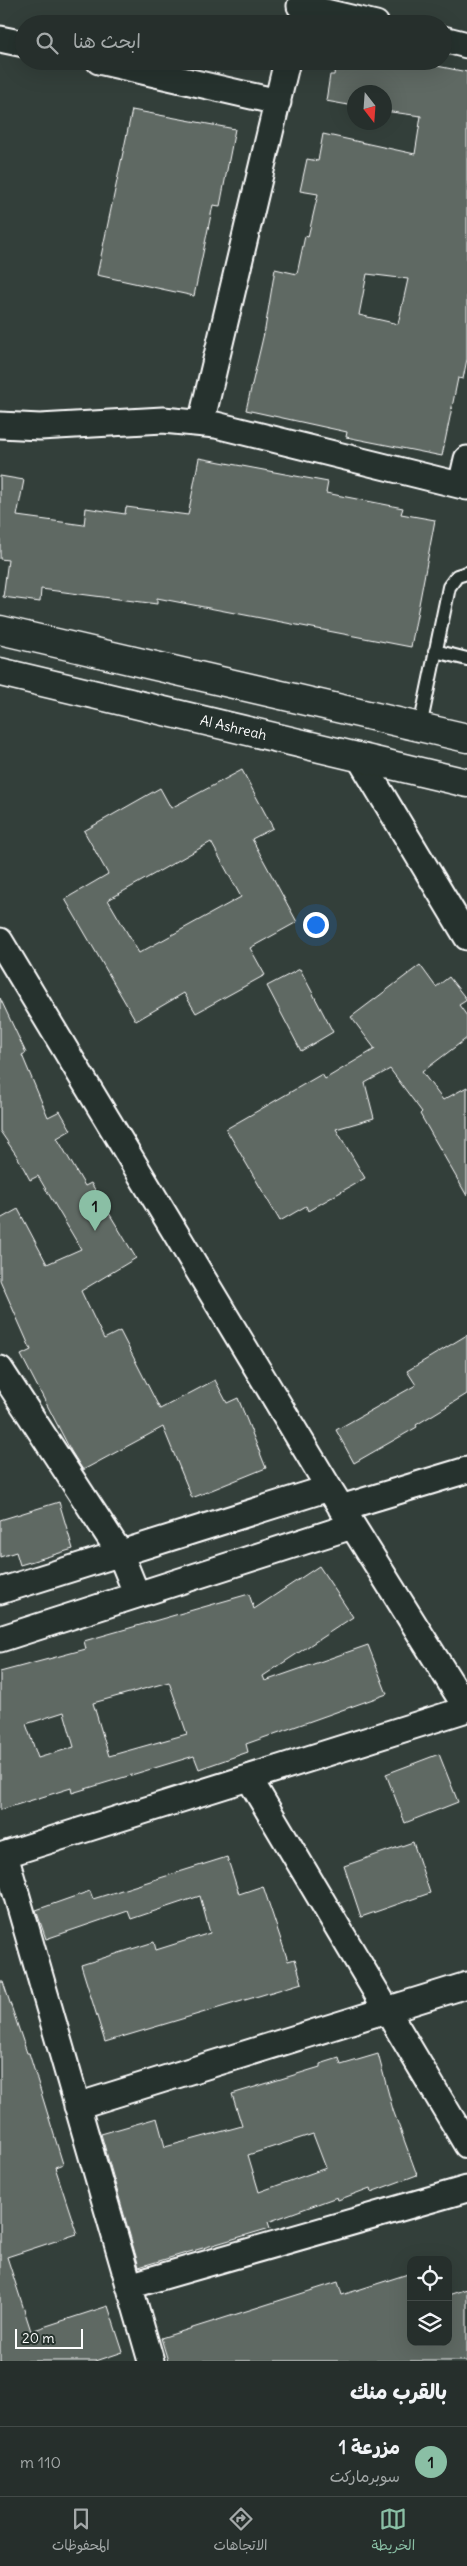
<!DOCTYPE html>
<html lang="ar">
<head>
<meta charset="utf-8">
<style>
  body { margin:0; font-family:Delius,"Playpen Sans Arabic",sans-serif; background:#323b38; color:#f1f3f6; direction:rtl }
  .controls { position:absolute; right:15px; bottom:15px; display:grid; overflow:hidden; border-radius:10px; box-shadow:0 5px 20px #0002 }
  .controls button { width:45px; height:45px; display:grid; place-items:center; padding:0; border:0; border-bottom:1px solid #424a48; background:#262f2c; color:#f1f3f6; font:25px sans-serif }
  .compass { position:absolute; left:347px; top:85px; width:45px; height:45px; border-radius:50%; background:#262f2c; box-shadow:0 5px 20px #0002; rotate:163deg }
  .scale { position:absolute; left:15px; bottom:12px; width:68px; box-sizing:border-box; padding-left:5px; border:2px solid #fff; border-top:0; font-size:14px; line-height:18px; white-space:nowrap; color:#fff; -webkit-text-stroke:4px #26332d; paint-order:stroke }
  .you { position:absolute; left:315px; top:924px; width:18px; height:18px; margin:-12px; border:4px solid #fff; border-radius:50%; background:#1a73e8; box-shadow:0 0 0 8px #1a73e833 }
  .badge { display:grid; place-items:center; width:32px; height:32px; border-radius:50%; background:#8abfa5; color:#111; font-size:16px; font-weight:700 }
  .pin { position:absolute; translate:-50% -41px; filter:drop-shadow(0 1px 2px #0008) }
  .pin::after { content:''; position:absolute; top:26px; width:18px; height:15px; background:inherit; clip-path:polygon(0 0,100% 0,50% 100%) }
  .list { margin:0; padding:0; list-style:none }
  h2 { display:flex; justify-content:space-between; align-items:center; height:65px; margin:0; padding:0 20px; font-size:21px }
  h2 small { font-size:16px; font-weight:400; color:#a4a9a9 }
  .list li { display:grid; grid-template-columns:32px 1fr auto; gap:15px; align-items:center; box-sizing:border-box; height:70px; padding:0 20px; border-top:1px solid #424a48 }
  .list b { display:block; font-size:19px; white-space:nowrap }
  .list p { margin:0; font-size:16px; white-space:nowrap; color:#a4a9a9 }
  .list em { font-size:16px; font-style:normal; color:#a4a9a9 }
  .icon { flex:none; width:28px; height:28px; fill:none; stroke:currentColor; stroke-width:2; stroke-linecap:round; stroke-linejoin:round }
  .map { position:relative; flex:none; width:467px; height:2361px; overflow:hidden; direction:ltr }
  .search { position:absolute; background:#262f2c; box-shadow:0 5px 20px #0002; left:15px; right:15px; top:15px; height:55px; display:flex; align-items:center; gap:12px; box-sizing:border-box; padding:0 18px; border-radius:28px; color:#a4a9a9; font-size:19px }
  .sheet { height:135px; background:#262f2c }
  nav { display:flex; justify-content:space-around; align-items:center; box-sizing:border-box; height:70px; border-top:1px solid #424a48; background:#262f2c; font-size:14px; color:#a4a9a9 }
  nav a { display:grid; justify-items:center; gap:2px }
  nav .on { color:#8abfa5 }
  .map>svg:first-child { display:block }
</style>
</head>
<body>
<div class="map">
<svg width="467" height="2361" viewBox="0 0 467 2361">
  <rect width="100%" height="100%" fill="#333f3a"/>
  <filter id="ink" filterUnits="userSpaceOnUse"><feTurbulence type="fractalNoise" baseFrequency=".02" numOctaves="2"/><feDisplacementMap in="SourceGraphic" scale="10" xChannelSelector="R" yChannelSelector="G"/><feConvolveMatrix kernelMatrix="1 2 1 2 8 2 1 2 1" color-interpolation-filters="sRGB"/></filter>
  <g filter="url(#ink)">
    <path fill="#5f6964" stroke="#fff" fill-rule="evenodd" d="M 336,61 L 412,61 L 467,72 L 467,359 L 463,379 L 458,378 L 442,456 L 346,437 L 347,432 L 246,410 L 265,329 L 275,269 L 297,274 L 305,236 L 308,237 L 318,194 L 300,191 L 307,159 L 318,161 L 323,134 L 415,154 L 421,116 L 384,111 L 384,92 L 354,92 L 354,106 L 326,101 L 330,75 L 334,75 ZM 367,274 L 408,279 L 398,324 L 359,315 Z
      M 132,110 L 235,129 L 220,206 L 213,205 L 194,296 L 97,275 Z
      M 199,458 L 328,482 L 326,493 L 403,508 L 401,514 L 435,520 L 411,647 L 157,598 L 157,604 L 41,589 L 40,602 L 3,597 L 8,560 L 0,559 L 0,476 L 24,480 L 17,516 L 84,525 L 86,508 L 125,514 L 126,507 L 188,515 Z
      M 242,770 L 273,828 L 252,839 L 297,922 L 250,948 L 265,975 L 196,1013 L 184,993 L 136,1021 L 65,899 L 108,874 L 84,831 L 160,788 L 171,808 ZM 211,842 L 241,897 L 139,953 L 108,900 Z
      M 420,965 L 436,987 L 449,977 L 467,1000 L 459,1005 L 467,1016 L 467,1038 L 422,1072 L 443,1100 L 467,1087 L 467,1196 L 420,1114 L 422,1112 L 390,1069 L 365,1083 L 374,1118 L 336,1129 L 365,1178 L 308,1211 L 306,1206 L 280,1221 L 226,1129 L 322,1074 L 325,1079 L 375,1049 L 351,1017 Z
      M 300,969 L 333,1032 L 301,1051 L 267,986 Z
      M 0,998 L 26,1053 L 22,1055 L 48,1117 L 60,1111 L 71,1130 L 57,1138 L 85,1186 L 91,1183 L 136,1258 L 81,1291 L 104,1339 L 120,1331 L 160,1409 L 215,1380 L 227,1403 L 238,1398 L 266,1468 L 192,1498 L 163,1427 L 83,1470 L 71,1451 L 21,1355 L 31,1350 L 0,1280 L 0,1219 L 18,1209 L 47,1264 L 81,1249 L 38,1176 L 30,1180 L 17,1156 L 0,1131 Z
      M 467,1335 L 467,1394 L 416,1425 L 417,1427 L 354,1463 L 336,1430 L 416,1385 L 407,1371 Z
      M 59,1502 L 73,1549 L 20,1565 L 16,1552 L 0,1557 L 0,1520 Z
      M 319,1566 L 353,1617 L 263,1676 L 265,1681 L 368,1645 L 387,1694 L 246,1744 L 248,1752 L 199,1769 L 194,1756 L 72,1793 L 71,1788 L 0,1810 L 0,1672 L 86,1649 L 84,1641 L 249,1594 L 254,1609 ZM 169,1682 L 187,1734 L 109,1756 L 93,1703 ZM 64,1712 L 74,1747 L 38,1758 L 26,1724 Z
      M 439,1754 L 458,1802 L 405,1823 L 386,1774 Z
      M 413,1842 L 430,1893 L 361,1917 L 344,1866 Z
      M 227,1857 L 239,1894 L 263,1886 L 288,1961 L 295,1959 L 302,1983 L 105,2042 L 81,1965 L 154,1942 L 156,1950 L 210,1933 L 200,1896 L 131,1919 L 128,1911 L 46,1939 L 36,1910 L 90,1891 L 93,1899 Z
      M 0,1982 L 3,1982 L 27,2053 L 29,2053 L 63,2164 L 55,2167 L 77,2234 L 7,2257 L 31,2331 L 108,2306 L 123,2352 L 96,2361 L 0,2361 Z
      M 378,2054 L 393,2110 L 417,2175 L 371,2192 L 370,2188 L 338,2200 L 337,2197 L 268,2222 L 270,2228 L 139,2267 L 101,2134 L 157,2118 L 165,2147 L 242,2126 L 232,2094 L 320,2067 L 320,2064 L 339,2058 L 341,2065 ZM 313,2134 L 326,2168 L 259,2192 L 248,2155 Z
      M 411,2273 L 411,2342 L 448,2342 L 448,2295 L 467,2289 L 467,2361 L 168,2361 L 161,2338 L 338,2282 L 342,2295 Z"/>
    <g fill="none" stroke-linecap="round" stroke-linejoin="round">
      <g stroke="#fff" stroke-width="16">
        <path id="service" d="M 435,651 L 467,659
          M 420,727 L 449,587 L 457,576 L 467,573"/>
      </g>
      <g stroke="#fff" stroke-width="29">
        <path id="minor" d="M 300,6 L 376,24
          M 0,39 L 24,44
          M 443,39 L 467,45
          M 99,61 L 278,102
          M 201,423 L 287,61
          M 0,425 L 40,427 L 163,420 L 216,425 L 467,487
          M 461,485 L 467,459
          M 359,757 L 467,937
          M 0,941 L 329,1488 L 467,1709
          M 0,1369 L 120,1553 L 137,1595
          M 341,1508 L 467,1470
          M 0,1591 L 329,1488
          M 0,1639 L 352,1526
          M 249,1778 L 467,2145
          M 5,1855 L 151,2361
          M 0,1856 L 467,1709
          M 77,2106 L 467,1985
          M 129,2286 L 467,2189"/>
      </g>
      <g stroke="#fff" stroke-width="31">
        <g id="tertiary">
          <path d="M 0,630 L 467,738"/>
          <path id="s1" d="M 0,672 L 467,783"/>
        </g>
      </g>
      <use href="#service" stroke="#26332d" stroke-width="12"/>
      <use href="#minor" stroke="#26332d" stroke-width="25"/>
      <use href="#tertiary" stroke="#26332d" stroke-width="28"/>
    </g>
  </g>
  <g text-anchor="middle" stroke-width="4.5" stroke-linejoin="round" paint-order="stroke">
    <g font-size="14" fill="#fff" stroke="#26332d">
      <text dy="5" stroke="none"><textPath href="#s1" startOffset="240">Al Ashreah</textPath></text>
    </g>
  </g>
</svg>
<div class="controls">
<button><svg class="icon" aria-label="locate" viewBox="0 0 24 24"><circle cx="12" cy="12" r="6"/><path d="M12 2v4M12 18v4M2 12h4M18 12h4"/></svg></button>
<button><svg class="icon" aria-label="layers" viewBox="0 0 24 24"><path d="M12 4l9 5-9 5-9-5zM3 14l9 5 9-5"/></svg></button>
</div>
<svg class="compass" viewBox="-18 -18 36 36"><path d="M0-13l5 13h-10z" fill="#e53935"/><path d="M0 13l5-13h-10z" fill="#a4a9a9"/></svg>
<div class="scale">20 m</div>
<div class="you"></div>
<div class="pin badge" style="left:95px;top:1231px">1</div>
<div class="search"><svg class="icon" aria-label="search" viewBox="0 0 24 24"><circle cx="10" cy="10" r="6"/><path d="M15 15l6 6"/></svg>ابحث هنا</div>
</div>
<section class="sheet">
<h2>بالقرب منك<small></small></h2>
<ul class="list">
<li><span class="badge">1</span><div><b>مزرعة 1</b><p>سوبرماركت</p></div><em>110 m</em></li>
</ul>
</section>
<nav>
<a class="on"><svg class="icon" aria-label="map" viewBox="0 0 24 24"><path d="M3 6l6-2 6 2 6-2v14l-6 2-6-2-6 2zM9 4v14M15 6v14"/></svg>الخريطة</a>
<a><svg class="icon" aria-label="directions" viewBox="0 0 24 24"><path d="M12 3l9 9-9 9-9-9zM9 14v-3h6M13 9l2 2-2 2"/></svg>الاتجاهات</a>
<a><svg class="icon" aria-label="saved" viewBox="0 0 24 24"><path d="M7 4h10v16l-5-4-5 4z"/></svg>المحفوظات</a>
</nav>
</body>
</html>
